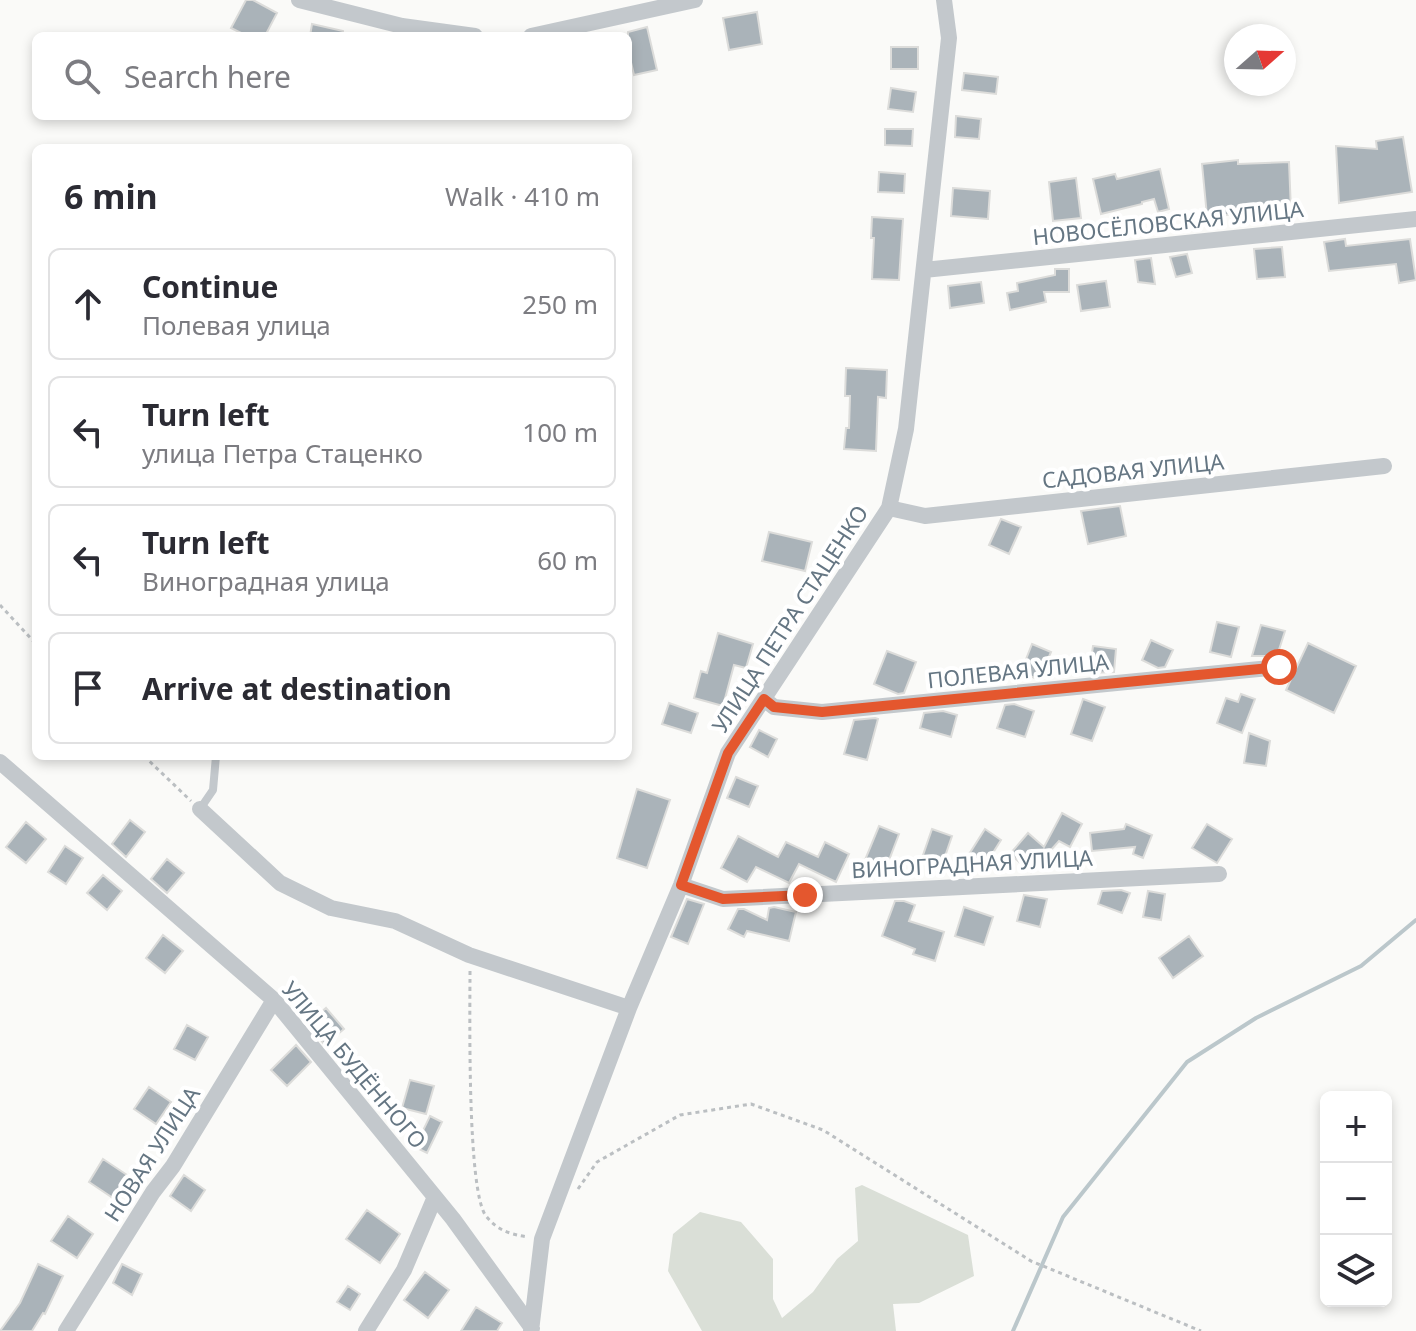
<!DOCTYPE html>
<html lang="en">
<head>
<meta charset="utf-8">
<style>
  body { margin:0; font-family:"Noto Sans",sans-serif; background:#f7f7f7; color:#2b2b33 }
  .controls { position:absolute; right:24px; bottom:24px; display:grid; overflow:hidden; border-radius:12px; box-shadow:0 4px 12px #0003 }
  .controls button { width:72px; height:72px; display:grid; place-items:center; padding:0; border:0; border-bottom:2px solid #e1e1e2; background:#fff; color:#2b2b33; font:40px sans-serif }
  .compass { position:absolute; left:1224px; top:24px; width:72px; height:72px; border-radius:50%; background:#fff; box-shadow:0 4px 12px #0003; rotate:70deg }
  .stop { position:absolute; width:24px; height:24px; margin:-18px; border:6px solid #e4572e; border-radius:50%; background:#fff }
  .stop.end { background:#e4572e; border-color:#fff; box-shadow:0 2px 8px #0008 }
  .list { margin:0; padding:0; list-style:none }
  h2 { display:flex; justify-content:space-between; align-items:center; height:104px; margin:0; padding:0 32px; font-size:34px }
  h2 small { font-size:26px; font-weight:400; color:#7c7c81 }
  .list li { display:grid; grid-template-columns:52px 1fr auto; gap:24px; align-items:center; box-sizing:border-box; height:112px; margin:0 16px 16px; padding:0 16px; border:2px solid #e1e1e2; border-radius:12px }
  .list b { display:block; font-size:30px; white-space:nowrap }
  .list p { margin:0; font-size:26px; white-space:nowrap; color:#7c7c81 }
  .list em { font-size:26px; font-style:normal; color:#7c7c81 }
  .icon { flex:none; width:44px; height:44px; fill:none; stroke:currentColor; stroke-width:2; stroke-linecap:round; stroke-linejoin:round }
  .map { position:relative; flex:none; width:1416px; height:1331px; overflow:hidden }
  .search { position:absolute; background:#fff; box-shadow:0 4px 12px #0003; left:32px; top:32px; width:600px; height:88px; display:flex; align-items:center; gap:20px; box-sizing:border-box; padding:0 28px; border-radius:12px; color:#7c7c81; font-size:30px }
  .panel { position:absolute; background:#fff; box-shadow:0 4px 12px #0003; left:32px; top:144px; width:600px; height:616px; border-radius:12px }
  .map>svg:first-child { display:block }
</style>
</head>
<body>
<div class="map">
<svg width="1416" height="1331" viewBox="0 0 1416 1331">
  <rect width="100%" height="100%" fill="#fafaf8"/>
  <path fill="#dadfd7" d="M 862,1185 L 968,1235 L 974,1276 L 919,1303 L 893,1304 L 896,1331 L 702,1331 L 668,1271 L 673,1234 L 700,1212 L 741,1222 L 773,1259 L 773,1299 L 782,1318 L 813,1292 L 837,1259 L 858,1241 L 855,1188 Z"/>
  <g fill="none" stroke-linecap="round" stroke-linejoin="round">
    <path stroke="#bbc7cb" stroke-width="4" d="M 1013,1331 L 1063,1217 L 1187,1062 L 1256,1018 L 1361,966 L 1416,920"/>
  </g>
  <path fill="#aab3b9" stroke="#dcdcda" stroke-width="2" d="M 246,0 L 253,0 L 277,13 L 265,36 L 247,36 L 231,28 Z
    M 757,12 L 762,44 L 729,50 L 723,18 Z
    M 312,24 L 343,31 L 343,36 L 310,36 Z
    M 647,27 L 657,70 L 634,75 L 628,50 L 628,32 Z
    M 891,47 L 918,47 L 918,69 L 891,69 Z
    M 964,73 L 998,77 L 996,94 L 962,90 Z
    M 891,88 L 916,92 L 913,112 L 888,109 Z
    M 956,116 L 981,119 L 979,139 L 955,137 Z
    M 885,129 L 913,129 L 912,146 L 885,145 Z
    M 1403,137 L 1412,192 L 1339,203 L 1336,146 L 1377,149 L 1376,141 Z
    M 1238,160 L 1238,164 L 1289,162 L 1291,211 L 1207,216 L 1202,164 Z
    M 1160,169 L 1169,209 L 1158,212 L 1154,199 L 1142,202 L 1142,204 L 1101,214 L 1093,179 L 1115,174 L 1117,179 Z
    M 879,172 L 905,174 L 904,193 L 878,192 Z
    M 1076,178 L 1081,218 L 1053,221 L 1049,182 Z
    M 953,188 L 990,191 L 988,219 L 951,216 Z
    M 872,217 L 903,219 L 899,280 L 872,279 L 874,238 L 871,238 Z
    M 1345,239 L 1346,246 L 1410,239 L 1416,280 L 1399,283 L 1396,264 L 1329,271 L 1324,242 Z
    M 1282,247 L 1285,277 L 1257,279 L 1254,249 Z
    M 1187,254 L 1192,273 L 1176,277 L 1170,257 Z
    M 1151,258 L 1155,284 L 1138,282 L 1135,260 Z
    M 1055,269 L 1069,269 L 1069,292 L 1044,292 L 1046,302 L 1010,310 L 1007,293 L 1018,291 L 1017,283 L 1055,275 Z
    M 1106,281 L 1110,307 L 1081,311 L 1077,285 Z
    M 981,282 L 984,303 L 950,308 L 948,286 Z
    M 846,368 L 887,370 L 886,398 L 878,397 L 876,451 L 844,449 L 846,428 L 849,428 L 850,396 L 845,396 Z
    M 1120,506 L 1126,536 L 1088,544 L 1081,511 Z
    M 1001,519 L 1021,527 L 1009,554 L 989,545 Z
    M 769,532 L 812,542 L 805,571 L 762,561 Z
    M 1217,622 L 1239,627 L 1231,657 L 1210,652 Z
    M 1261,625 L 1285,631 L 1277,656 L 1252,656 Z
    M 718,633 L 753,644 L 746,668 L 734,665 L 723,706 L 694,698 L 701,671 L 707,673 Z
    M 1151,640 L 1173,650 L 1165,667 L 1158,668 L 1142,660 Z
    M 1308,643 L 1356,666 L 1334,713 L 1286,690 Z
    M 1032,644 L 1051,652 L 1039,680 L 1021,672 Z
    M 1093,646 L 1116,649 L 1114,672 L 1089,673 Z
    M 887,651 L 916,662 L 904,693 L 898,694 L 874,684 Z
    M 1241,694 L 1255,699 L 1242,733 L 1217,723 L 1226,698 L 1238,702 Z
    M 1083,699 L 1105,707 L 1092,741 L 1071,734 Z
    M 669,703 L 698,713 L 691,733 L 662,724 Z
    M 1014,704 L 1034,711 L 1025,737 L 997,728 L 1005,705 Z
    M 943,711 L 957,715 L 951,737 L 920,728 L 924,713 Z
    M 875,718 L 878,719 L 867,760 L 844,754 L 854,720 Z
    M 759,730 L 777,739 L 768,757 L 750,747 Z
    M 1249,733 L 1270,741 L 1266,766 L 1244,763 Z
    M 736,777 L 758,786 L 749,807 L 727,798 Z
    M 637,789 L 670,800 L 647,868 L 617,858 Z
    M 1062,813 L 1082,824 L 1070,847 L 1059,841 L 1031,872 L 1010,854 L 1028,833 L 1044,847 Z
    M 130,820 L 145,832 L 126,857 L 112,844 Z
    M 26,822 L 46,839 L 26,863 L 6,847 Z
    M 1126,824 L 1152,835 L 1143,858 L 1133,854 L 1135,847 L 1092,851 L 1090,833 L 1124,829 Z
    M 1207,824 L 1232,839 L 1217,863 L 1192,848 Z
    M 879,826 L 899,834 L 886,868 L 865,860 Z
    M 932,829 L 952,836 L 941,868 L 921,861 Z
    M 985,829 L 1001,840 L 982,870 L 966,859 Z
    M 738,836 L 778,857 L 786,842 L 818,857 L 825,842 L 849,854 L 836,882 L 799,864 L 789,883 L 756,867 L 747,882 L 721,868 Z
    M 65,846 L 83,858 L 66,884 L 48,872 Z
    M 167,859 L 184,873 L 167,893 L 151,879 Z
    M 103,875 L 122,891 L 107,910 L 87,893 Z
    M 1121,890 L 1130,893 L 1122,913 L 1098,904 L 1102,891 Z
    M 1148,891 L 1165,894 L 1161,920 L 1143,917 Z
    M 1024,895 L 1047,899 L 1040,927 L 1017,921 Z
    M 687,899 L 704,904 L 688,944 L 671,937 Z
    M 895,901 L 904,901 L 915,905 L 909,921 L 944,932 L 935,961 L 913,954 L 915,949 L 882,936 Z
    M 774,907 L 796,912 L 789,941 L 747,931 L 744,937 L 728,929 L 738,909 L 744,909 L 767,920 L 769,908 Z
    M 964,907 L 993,917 L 984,945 L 955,936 Z
    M 163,935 L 183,951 L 165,973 L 146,958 Z
    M 1189,936 L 1203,956 L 1173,978 L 1159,958 Z
    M 326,1008 L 344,1029 L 325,1045 L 307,1024 Z
    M 187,1025 L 208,1037 L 195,1060 L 174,1049 Z
    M 296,1045 L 311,1062 L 287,1086 L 271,1070 Z
    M 410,1080 L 434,1086 L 426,1114 L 402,1108 Z
    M 149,1087 L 171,1102 L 156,1124 L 134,1109 Z
    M 430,1116 L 442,1122 L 427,1153 L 415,1147 Z
    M 103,1159 L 127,1175 L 113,1198 L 89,1182 Z
    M 184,1175 L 205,1190 L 191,1211 L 170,1196 Z
    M 367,1210 L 400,1234 L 380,1263 L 346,1239 Z
    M 68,1216 L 93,1234 L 77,1258 L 51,1241 Z
    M 38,1264 L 63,1276 L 45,1314 L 43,1313 L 32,1331 L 0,1331 L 20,1303 Z
    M 122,1264 L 142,1274 L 132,1295 L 113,1283 Z
    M 425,1272 L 449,1290 L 428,1318 L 404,1300 Z
    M 348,1286 L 360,1294 L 350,1310 L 337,1302 Z
    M 476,1307 L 502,1323 L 497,1331 L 461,1331 Z"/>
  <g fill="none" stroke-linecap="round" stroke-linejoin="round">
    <path stroke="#bbbfc2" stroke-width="3" stroke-dasharray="4 4" stroke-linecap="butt" d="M 0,605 L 36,644
      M 144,756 L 191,801
      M 470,971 C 470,1011 467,1192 486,1216 C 498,1231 510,1234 528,1237
      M 578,1189 L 597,1162 L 680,1115 L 751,1104 L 823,1130 L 1031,1261 L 1201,1331"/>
    <path stroke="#c3c8cc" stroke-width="8" d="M 200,809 L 213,790 L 216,756"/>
    <path stroke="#c3c8cc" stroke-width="16" d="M 299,0 L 402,26 L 475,36
      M 531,36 L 695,0
      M 924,270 L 1416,219
      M 889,508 L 925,516 L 1384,466
      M 764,699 L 774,707 L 822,712 L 1279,667
      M 0,762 L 274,1000 L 453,1219 L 532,1328
      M 200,809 L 280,883 L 331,908 L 395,921 L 469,955 L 629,1008
      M 681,885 L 723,899 L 1219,874
      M 66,1331 L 153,1192 L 173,1166 L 274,1000
      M 366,1331 L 404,1270 L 435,1197
      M 531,1331 L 542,1239 L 629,1008 L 681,885 L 728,753 L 889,508 L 906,429 L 949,38 L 944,0"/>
  </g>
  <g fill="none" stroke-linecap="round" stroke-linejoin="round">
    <path stroke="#e4572e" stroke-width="10" d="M 805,895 L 723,899 L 681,885 L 728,753 L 764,699 L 774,707 L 822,712 L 1279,667"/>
  </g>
  <g text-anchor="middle" stroke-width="8" stroke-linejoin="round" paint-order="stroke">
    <g font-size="22" fill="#657683" stroke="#fff">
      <text transform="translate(1168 223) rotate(-6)" y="8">НОВОСЁЛОВСКАЯ УЛИЦА</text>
      <text transform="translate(1133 471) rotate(-6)" y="8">САДОВАЯ УЛИЦА</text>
      <text transform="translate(790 619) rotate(-57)" y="8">УЛИЦА ПЕТРА СТАЦЕНКО</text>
      <text transform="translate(1018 671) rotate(-6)" y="8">ПОЛЕВАЯ УЛИЦА</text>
      <text transform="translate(972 864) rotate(-3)" y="8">ВИНОГРАДНАЯ УЛИЦА</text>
      <text transform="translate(354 1065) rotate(50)" y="8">УЛИЦА БУДЁННОГО</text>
      <text transform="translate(152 1154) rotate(-57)" y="8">НОВАЯ УЛИЦА</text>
    </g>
  </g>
</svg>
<div class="controls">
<button>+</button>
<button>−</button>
<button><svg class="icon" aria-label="layers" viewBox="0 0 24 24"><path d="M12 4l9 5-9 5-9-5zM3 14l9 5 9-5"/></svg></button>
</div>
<svg class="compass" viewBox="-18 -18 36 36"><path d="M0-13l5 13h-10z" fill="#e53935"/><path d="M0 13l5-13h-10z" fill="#7c7c81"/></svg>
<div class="stop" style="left:1279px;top:667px"></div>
<div class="stop end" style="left:805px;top:895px"></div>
<div class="search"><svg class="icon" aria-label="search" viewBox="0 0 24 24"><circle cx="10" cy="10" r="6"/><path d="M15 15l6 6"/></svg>Search here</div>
<section class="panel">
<h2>6 min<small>Walk · 410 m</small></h2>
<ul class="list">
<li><svg class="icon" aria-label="ahead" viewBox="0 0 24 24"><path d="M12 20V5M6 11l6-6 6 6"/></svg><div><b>Continue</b><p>Полевая улица</p></div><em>250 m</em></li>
<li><svg class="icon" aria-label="left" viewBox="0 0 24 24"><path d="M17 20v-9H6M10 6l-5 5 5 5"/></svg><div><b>Turn left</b><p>улица Петра Стаценко</p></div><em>100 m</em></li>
<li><svg class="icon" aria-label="left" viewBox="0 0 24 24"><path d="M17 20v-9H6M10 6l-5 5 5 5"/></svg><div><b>Turn left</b><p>Виноградная улица</p></div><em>60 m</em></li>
<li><svg class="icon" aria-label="arrive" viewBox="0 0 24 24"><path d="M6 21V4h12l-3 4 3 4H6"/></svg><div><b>Arrive at destination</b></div></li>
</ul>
</section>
</div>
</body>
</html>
